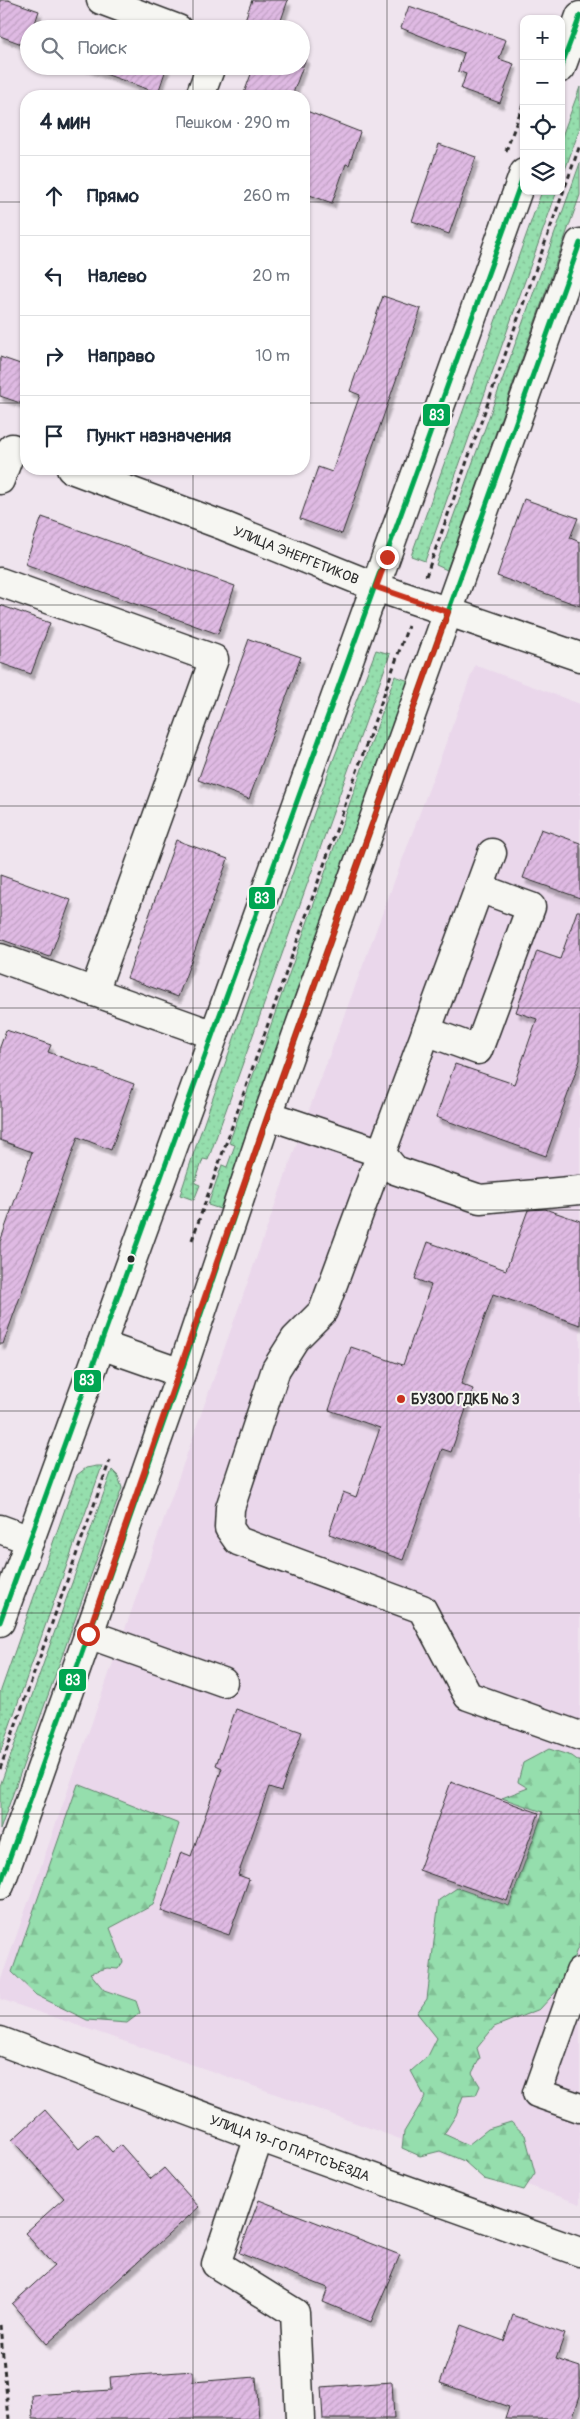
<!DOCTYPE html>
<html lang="ru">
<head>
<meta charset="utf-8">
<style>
  body { margin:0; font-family:Pangolin,sans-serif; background:#f2f2f3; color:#1f2937 }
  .controls { position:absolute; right:15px; top:15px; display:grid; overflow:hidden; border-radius:10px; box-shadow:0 1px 4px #0004 }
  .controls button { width:45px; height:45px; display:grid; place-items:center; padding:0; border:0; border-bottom:1px solid #e0e1e3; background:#fff; color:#1f2937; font:25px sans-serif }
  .stop { position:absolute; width:15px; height:15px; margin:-11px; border:4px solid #c8321e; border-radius:50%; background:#fff }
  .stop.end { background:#c8321e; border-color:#fff; box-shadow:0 1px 5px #0008 }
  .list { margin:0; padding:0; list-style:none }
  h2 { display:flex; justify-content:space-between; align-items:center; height:65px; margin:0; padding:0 20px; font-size:21px }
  h2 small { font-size:16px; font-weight:400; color:#747a83 }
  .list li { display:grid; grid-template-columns:32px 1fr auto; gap:15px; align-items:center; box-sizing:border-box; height:80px; padding:0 20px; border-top:1px solid #e0e1e3 }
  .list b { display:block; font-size:19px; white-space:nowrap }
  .list em { font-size:16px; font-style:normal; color:#747a83 }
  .icon { flex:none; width:28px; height:28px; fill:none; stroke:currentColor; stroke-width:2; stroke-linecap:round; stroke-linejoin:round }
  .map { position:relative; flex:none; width:580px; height:2419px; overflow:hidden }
  .search { position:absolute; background:#fff; box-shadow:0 1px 4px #0004; left:20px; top:20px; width:290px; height:55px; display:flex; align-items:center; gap:12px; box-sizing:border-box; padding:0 18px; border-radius:28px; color:#747a83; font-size:19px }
  .panel { position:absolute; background:#fff; box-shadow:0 1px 4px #0004; left:20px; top:90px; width:290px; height:385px; border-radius:20px }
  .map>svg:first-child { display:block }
</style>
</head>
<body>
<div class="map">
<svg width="580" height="2419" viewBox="0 0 580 2419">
  <defs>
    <pattern id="grass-dots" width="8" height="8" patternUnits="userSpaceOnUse" patternTransform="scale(1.25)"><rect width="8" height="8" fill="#95dead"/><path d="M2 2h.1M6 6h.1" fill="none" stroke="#81bf95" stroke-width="1.8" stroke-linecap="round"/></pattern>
    <pattern id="forest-firs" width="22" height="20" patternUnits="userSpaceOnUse" patternTransform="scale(1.25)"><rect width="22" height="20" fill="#95dead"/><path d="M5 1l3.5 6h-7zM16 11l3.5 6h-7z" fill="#81bf95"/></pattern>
    <pattern id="building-hatch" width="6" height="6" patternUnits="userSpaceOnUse" patternTransform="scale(1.25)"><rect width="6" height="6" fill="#dfbae3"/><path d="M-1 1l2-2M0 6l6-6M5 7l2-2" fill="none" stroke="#c0a0c3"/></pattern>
    <filter id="shadow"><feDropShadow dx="3" dy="5.5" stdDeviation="1" flood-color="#0004"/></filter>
  </defs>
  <rect width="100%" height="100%" fill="#efe4ee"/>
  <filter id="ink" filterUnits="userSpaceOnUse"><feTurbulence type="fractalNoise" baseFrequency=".02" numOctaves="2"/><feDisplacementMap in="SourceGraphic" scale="10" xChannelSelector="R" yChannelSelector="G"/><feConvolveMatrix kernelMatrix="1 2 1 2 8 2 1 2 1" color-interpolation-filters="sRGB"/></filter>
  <g filter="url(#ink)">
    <path fill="#ead7eb" d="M 475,665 L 580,704 L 580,2204 L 220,2074 L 0,1999 L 0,1982 L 303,1126 Z"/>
    <path fill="url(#grass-dots)" stroke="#60846c" d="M 580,87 L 580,128 L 561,181 L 561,139 Z
      M 580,163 L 580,195 L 447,570 L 436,565 Z
      M 542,191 L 557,191 L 425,561 L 411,556 Z
      M 376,650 L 390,654 L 208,1160 L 203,1159 L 195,1183 L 200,1185 L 194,1200 L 180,1195 L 198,1140 L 329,771 Z
      M 395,676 L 409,681 L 220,1209 L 208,1205 L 222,1165 L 227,1167 L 235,1145 L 229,1143 Z
      M 97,1466 L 102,1466 L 0,1753 L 0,1693 L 77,1475 L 86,1468 Z
      M 112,1470 L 118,1476 L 122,1488 L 0,1830 L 0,1786 Z"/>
    <path fill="url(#forest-firs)" stroke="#60846c" d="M 549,1749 L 572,1756 L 580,1762 L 580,1942 L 563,1984 L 540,2009 L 494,2027 L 477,2048 L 480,2058 L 472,2073 L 480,2086 L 476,2095 L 463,2096 L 456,2115 L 444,2134 L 468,2145 L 488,2129 L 511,2122 L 525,2135 L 535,2173 L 524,2190 L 484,2179 L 464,2161 L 440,2151 L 420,2156 L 402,2148 L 404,2132 L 425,2097 L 411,2071 L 428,2056 L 437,2038 L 417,2013 L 427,1999 L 439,1900 L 457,1888 L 509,1906 L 543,1812 L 502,1798 L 528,1788 L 518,1782 L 523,1763 Z
      M 78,1784 L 179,1824 L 153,1905 L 110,1928 L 123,1962 L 118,1969 L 107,1968 L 90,1973 L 104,1990 L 136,2001 L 140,2013 L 127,2023 L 87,2020 L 36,1995 L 12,1972 Z"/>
    <path fill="url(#building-hatch)" stroke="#2b2b2b" filter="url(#shadow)" d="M 0,0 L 8,0 L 39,11 L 33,29 L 29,29 L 27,46 L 0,36 Z
      M 252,0 L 288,0 L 278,29 L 242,28 Z
      M 409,6 L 506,40 L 499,59 L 514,64 L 500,103 L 461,89 L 466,74 L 458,71 L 464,53 L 401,28 Z
      M 301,56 L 306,58 L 292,96 L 243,96 L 254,66 L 301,66 Z
      M 83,66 L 167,66 L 158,93 Z
      M 304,110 L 360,132 L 349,165 L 346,164 L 332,203 L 304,193 Z
      M 439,144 L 476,157 L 449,234 L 412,221 Z
      M 383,296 L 421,309 L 342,534 L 300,519 L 318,467 L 332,472 L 360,395 L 350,391 Z
      M 0,357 L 26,366 L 26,405 L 0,396 Z
      M 524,499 L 578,518 L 570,538 L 580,542 L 580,606 L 497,576 Z
      M 42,517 L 235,586 L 218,634 L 25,564 Z
      M 0,605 L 50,623 L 31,674 L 0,663 Z
      M 249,639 L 301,657 L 249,799 L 198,780 Z
      M 541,829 L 580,843 L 580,898 L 523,878 Z
      M 176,840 L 228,859 L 178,997 L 127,978 Z
      M 0,875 L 71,900 L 50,957 L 0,939 Z
      M 577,911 L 580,911 L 580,1060 L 546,1156 L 436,1117 L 455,1064 L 514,1084 L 537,1019 L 516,1012 L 537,951 L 560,959 Z
      M 6,1030 L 51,1045 L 48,1052 L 134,1084 L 111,1150 L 78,1137 L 3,1344 L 0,1344 L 0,1242 L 32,1152 L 0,1140 L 0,1047 Z
      M 545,1209 L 580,1221 L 580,1325 L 493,1294 L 461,1384 L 473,1389 L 451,1452 L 442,1449 L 403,1560 L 329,1534 L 343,1492 L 356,1497 L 380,1428 L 329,1410 L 351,1347 L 403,1365 L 431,1285 L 415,1279 L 428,1242 L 506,1270 L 528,1210 Z
      M 236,1709 L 302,1732 L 281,1791 L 269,1787 L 238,1875 L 249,1879 L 229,1935 L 161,1911 L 181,1852 L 191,1856 L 222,1768 L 216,1765 Z
      M 451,1782 L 539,1813 L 507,1901 L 419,1870 Z
      M 45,2110 L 79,2149 L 96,2134 L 112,2152 L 121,2145 L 151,2179 L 164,2168 L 199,2207 L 47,2344 L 12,2304 L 54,2266 L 25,2233 L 64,2198 L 12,2140 Z
      M 259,2200 L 400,2255 L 371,2322 L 323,2302 L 328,2288 L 239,2253 Z
      M 513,2315 L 565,2334 L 556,2359 L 580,2367 L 580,2396 L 572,2419 L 505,2419 L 509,2407 L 440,2383 L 461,2325 L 504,2341 Z
      M 193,2371 L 193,2382 L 256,2377 L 259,2419 L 33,2419 L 32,2395 L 111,2390 L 110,2377 Z
      M 392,2382 L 394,2419 L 323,2419 L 321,2387 Z"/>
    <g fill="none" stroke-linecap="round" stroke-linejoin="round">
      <g stroke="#2b2b2b" stroke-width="31">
        <g id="minor">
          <path d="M 101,0 L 178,29"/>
          <path d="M 561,68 L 580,16"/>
          <path d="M 200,96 L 211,66"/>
          <path id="s1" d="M 71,469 L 224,526 L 376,587 L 580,657"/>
          <path d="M 0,480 L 12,448"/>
          <path d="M 0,582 L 214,659 L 94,992"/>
          <path d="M 492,853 L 323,1311 L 295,1339 L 276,1369 L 230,1508 L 229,1528 L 238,1541 L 422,1609 L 468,1696 L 580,1736"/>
          <path d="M 0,958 L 214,1035"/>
          <path d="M 426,1031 L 478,1050 L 531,907 L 479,888"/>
          <path d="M 268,1115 L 381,1153 L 395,1170 L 480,1199 L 580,1190"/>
          <path d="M 101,1345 L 181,1373"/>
          <path d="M 0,1529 L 30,1540"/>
          <path d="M 0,1622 L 214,1035 L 524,173"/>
          <path d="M 88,1634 L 223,1682"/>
          <path d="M 0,1885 L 181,1373 L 268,1115 L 580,243"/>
          <path d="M 580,1972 L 537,2093 L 580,2108"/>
          <path id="s2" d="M 0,2041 L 259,2137 L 580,2252"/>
          <path d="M 259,2137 L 216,2264 L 295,2313 L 300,2419"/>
        </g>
      </g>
      <path stroke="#2b2b2b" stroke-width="3" stroke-dasharray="5 4" stroke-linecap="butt" d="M 506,151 L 524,102
        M 426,576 L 580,145
        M 192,1240 L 408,626
        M 0,1769 L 110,1460
        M 0,2325 L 9,2419"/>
      <use href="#minor" stroke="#f6f6f2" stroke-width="28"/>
      <g stroke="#f6f6f2" stroke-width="9">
        <path id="bus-1" d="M 561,67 L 580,16
          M 0,1622 L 524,174
          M 0,1885 L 181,1373 L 268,1115 L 580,243"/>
      </g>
      <use href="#bus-1" stroke="#00a651" stroke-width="5"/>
    </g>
  </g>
  <g fill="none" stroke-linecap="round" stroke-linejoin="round" filter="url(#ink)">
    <path stroke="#c8321e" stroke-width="6" d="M 88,1634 L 268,1115 L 448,612 L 376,587 L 387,557"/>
  </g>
  <path fill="none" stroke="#2b2b2b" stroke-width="1" stroke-opacity="0.55" d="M 193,0 L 193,29M 387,0 L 387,2419M 193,66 L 193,96M 0,202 L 26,202M 304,202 L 580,202M 0,403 L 26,403M 304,403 L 580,403M 193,469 L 193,2419M 0,605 L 580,605M 0,806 L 580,806M 0,1008 L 580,1008M 0,1210 L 580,1210M 0,1411 L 580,1411M 0,1613 L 580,1613M 0,1814 L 580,1814M 0,2016 L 580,2016M 0,2217 L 580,2217"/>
  <circle fill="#2b2b2b" stroke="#f6f6f2" stroke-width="2" cx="131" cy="1259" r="4.5"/>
  <circle fill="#c8321e" stroke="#f6f6f2" stroke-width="2" cx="401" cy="1399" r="5"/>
  <g text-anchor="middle" stroke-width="4" stroke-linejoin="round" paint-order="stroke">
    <g font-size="14" fill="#2b2b2b" stroke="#f6f6f2">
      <text dy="5" stroke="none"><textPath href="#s1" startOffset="241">УЛИЦА ЭНЕРГЕТИКОВ</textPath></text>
      <text dy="5" stroke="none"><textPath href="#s2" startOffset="309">УЛИЦА 19-ГО ПАРТСЪЕЗДА</textPath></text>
    </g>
    <g font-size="14" font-weight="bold" fill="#2b2b2b" stroke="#f6f6f2" text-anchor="start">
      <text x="411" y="1404">БУЗОО ГДКБ № 3</text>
    </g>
  </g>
  <g stroke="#f6f6f2" stroke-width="2">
    <rect x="422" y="403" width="29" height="24" rx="5" fill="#00a651"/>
    <rect x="248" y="886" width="28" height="24" rx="5" fill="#00a651"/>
    <rect x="73" y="1369" width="29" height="24" rx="5" fill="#00a651"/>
    <rect x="58" y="1668" width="29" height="24" rx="5" fill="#00a651"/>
  </g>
  <g font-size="14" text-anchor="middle" font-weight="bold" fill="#fff">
    <text x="437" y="420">83</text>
    <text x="262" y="903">83</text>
    <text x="87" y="1385">83</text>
    <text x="73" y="1685">83</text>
  </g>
</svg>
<div class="controls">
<button>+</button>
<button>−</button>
<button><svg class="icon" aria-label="locate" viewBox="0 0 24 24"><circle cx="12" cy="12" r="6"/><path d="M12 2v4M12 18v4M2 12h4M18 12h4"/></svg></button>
<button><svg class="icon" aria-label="layers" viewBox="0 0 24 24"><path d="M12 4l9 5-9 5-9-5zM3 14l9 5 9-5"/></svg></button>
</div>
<div class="stop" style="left:88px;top:1634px"></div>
<div class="stop end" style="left:387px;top:557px"></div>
<div class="search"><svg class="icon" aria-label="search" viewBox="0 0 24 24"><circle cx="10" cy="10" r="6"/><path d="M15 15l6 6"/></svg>Поиск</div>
<section class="panel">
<h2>4 мин<small>Пешком · 290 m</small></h2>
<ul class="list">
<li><svg class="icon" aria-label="ahead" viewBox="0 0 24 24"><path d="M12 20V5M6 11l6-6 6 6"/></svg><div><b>Прямо</b></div><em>260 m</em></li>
<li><svg class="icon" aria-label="left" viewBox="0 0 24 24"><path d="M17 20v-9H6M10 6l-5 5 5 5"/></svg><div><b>Налево</b></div><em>20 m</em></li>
<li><svg class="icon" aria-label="right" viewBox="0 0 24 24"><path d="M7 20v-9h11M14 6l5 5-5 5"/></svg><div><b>Направо</b></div><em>10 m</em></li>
<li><svg class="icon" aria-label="arrive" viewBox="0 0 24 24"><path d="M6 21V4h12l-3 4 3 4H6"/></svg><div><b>Пункт назначения</b></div></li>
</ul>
</section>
</div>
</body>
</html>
